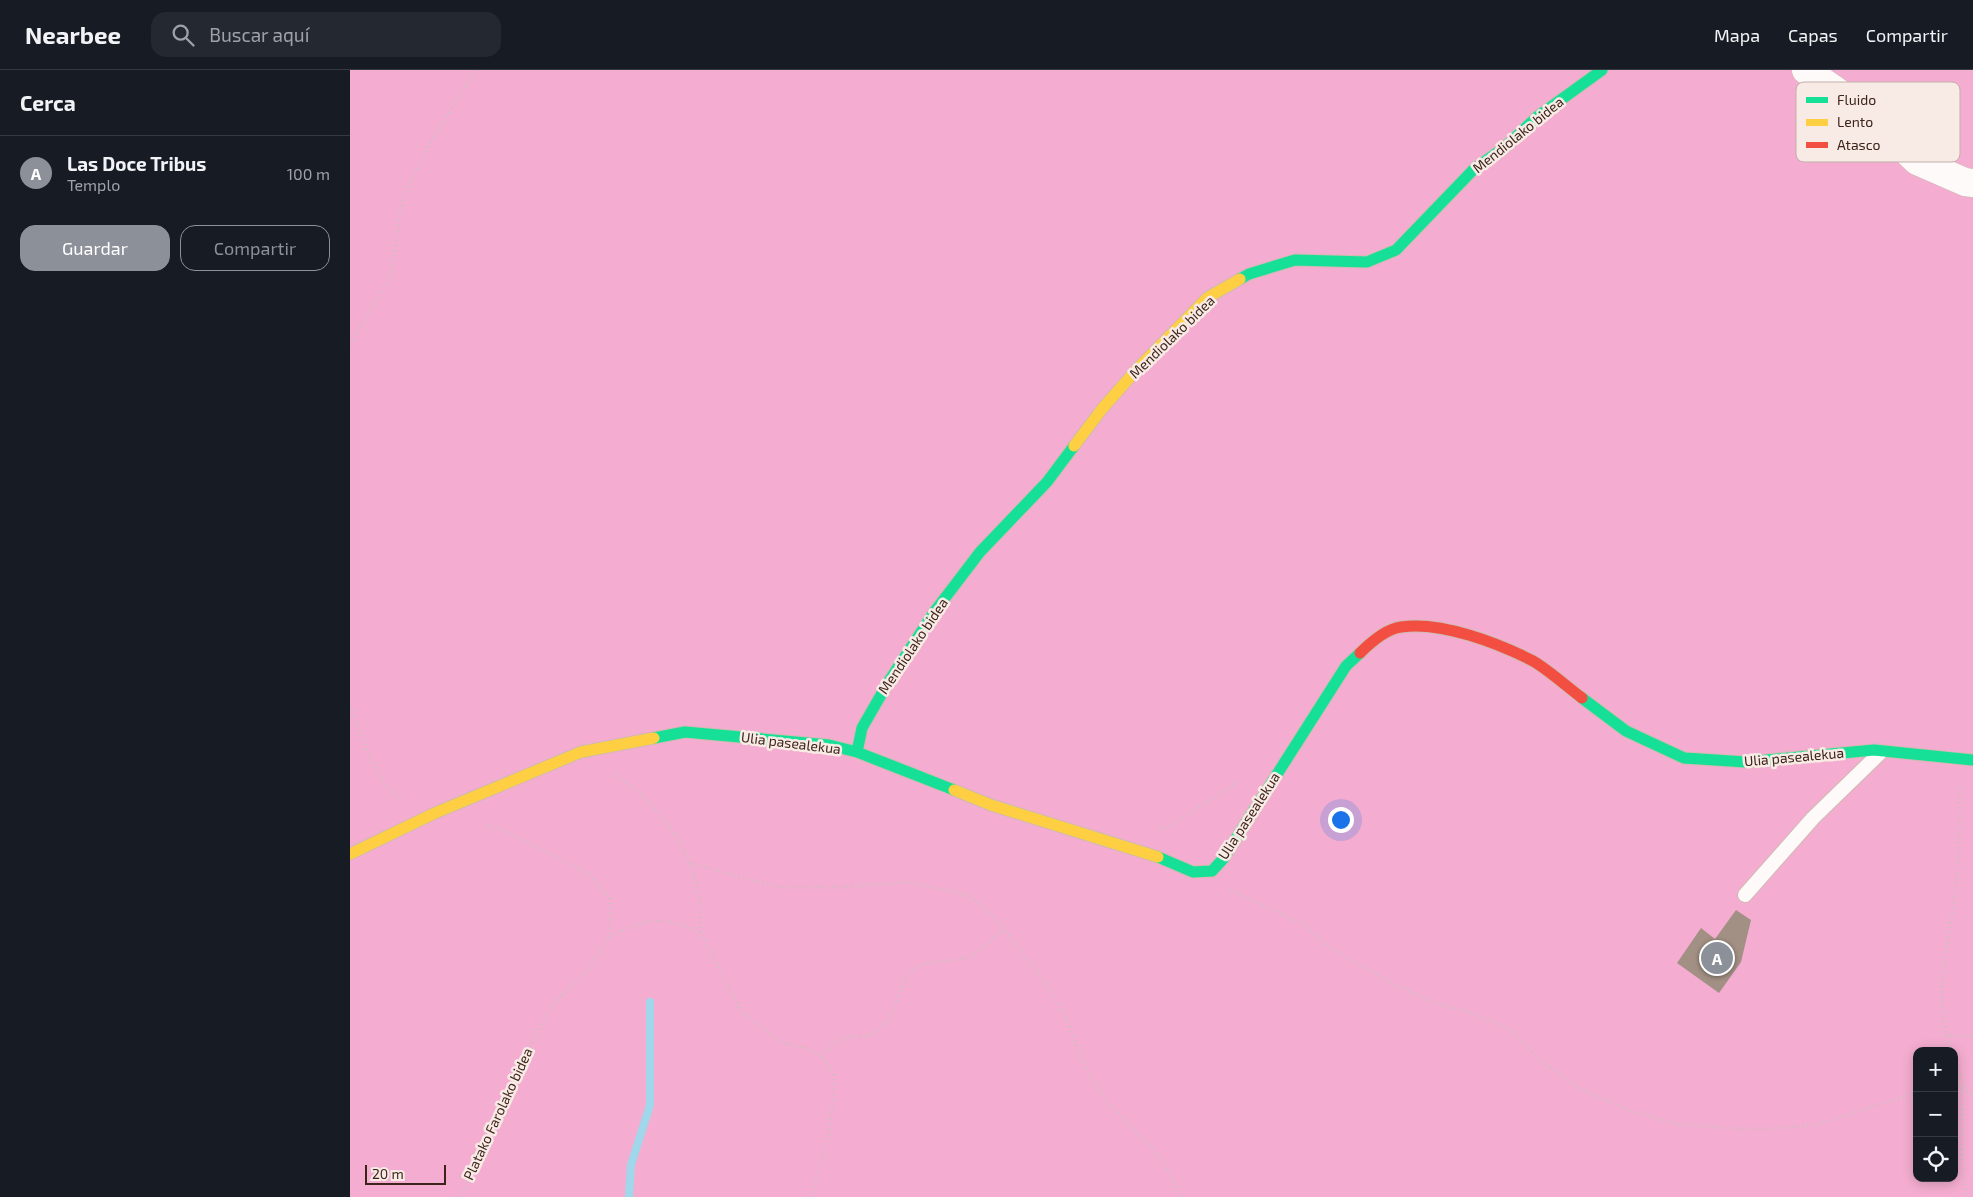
<!DOCTYPE html>
<html lang="es">
<head>
<meta charset="utf-8">
<style>
  body { margin:0; font-family:"Exo 2",sans-serif; background:#242831; color:#f1f3f6 }
  .controls { position:absolute; right:15px; bottom:15px; display:grid; overflow:hidden; border-radius:10px; box-shadow:0 2px 12px #0003 }
  .controls button { width:45px; height:45px; display:grid; place-items:center; padding:0; border:0; border-bottom:1px solid #363941; background:#171b24; color:#f1f3f6; font:25px sans-serif }
  .scale { position:absolute; left:15px; bottom:12px; width:81px; box-sizing:border-box; padding-left:5px; border:2px solid #3c241a; border-top:0; font-size:14px; line-height:18px; white-space:nowrap; color:#3c241a; -webkit-text-stroke:4px #f8eae5; paint-order:stroke }
  .you { position:absolute; left:990px; top:749px; width:18px; height:18px; margin:-12px; border:4px solid #fff; border-radius:50%; background:#1a73e8; box-shadow:0 0 0 8px #1a73e833 }
  .badge { display:grid; place-items:center; width:32px; height:32px; border-radius:50%; background:#8c9099; color:#fff; font-size:16px; font-weight:700 }
  .pin { position:absolute; translate:-50% -50%; border:2px solid #fff; box-shadow:0 1px 5px #0006 }
  .list { margin:0; padding:0; list-style:none }
  h2 { display:flex; justify-content:space-between; align-items:center; height:65px; margin:0; padding:0 20px; font-size:21px }
  h2 small { font-size:16px; font-weight:400; color:#9ea1a6 }
  .list li { display:grid; grid-template-columns:32px 1fr auto; gap:15px; align-items:center; box-sizing:border-box; height:75px; padding:0 20px; border-top:1px solid #363941 }
  .list b { display:block; font-size:19px; white-space:nowrap }
  .list p { margin:0; font-size:16px; white-space:nowrap; color:#9ea1a6 }
  .list em { font-size:16px; font-style:normal; color:#9ea1a6 }
  .actions { display:flex; gap:10px; padding:15px 20px }
  .actions a { flex:1; padding:11px 0; border:1px solid #8c9099; border-radius:15px; text-align:center; font-size:18px; color:#8c9099 }
  .actions .main { background:#8c9099; color:#fff }
  .icon { flex:none; width:28px; height:28px; fill:none; stroke:currentColor; stroke-width:2; stroke-linecap:round; stroke-linejoin:round }
  .map { position:relative; flex:none; width:1623px; height:1127px; overflow:hidden }
  header { display:flex; align-items:center; gap:30px; box-sizing:border-box; height:70px; padding:0 25px; background:#171b24; border-bottom:1px solid #363941 }
  header strong { font-size:24px }
  nav { display:flex; gap:28px; margin-inline-start:auto; font-size:18px }
  .search { width:350px; height:45px; background:#242831; display:flex; align-items:center; gap:12px; box-sizing:border-box; padding:0 18px; border-radius:15px; color:#9ea1a6; font-size:19px }
  main { display:flex }
  aside { flex:1; background:#171b24 }
  .map>svg:first-child { display:block }
</style>
</head>
<body>
<header>
<strong>Nearbee</strong>
<div class="search"><svg class="icon" aria-label="search" viewBox="0 0 24 24"><circle cx="10" cy="10" r="6"/><path d="M15 15l6 6"/></svg>Buscar aquí</div>
<nav><a>Mapa</a><a>Capas</a><a>Compartir</a></nav>
</header>
<main>
<aside>
<h2>Cerca<small></small></h2>
<ul class="list">
<li><span class="badge">A</span><div><b>Las Doce Tribus</b><p>Templo</p></div><em>100 m</em></li>
</ul>
<div class="actions"><a class="main">Guardar</a><a>Compartir</a></div>
</aside>
<div class="map">
<svg width="1623" height="1127" viewBox="0 0 1623 1127">
  <rect width="100%" height="100%" fill="#f1dcd4"/>
  <path fill="#f4add0" fill-rule="evenodd" d="M 0,0 L 1623,0 L 1623,1127 L 0,1127 ZM 1567,981 L 1604,981 L 1604,1108 L 1567,1108 Z"/>
  <g fill="none" stroke-linecap="round" stroke-linejoin="round">
    <path stroke="#a0d7ea" stroke-width="8" d="M 279,1127 L 281,1095 L 300,1035 L 300,932"/>
  </g>
  <path fill="#a29084" d="M 1386,840 L 1401,850 L 1391,892 L 1369,923 L 1327,893 L 1351,858 L 1365,869 Z"/>
  <g fill="none" stroke-linecap="round" stroke-linejoin="round">
    <g stroke="#cfbab1" stroke-width="16">
      <path id="lane" d="M 1395,825 L 1463,748 L 1530,683"/>
    </g>
    <g stroke="#cfbab1" stroke-width="29">
      <path id="street" d="M 1456,0 L 1515,41 L 1567,91 L 1615,112 L 1623,113"/>
    </g>
    <g stroke="#cfbab1" stroke-width="13">
      <path id="fast" d="M 890,209 L 899,204 L 945,190 L 1017,192 L 1046,180 L 1124,99 L 1154,78 L 1187,47 L 1252,0
        M 1232,628 L 1276,661 L 1334,688 L 1396,692 L 1524,680 L 1623,690
        M 304,668 L 335,662 L 479,675 L 507,682 L 604,720
        M 507,682 L 512,658 L 539,611 L 585,541 L 630,482 L 697,412 L 724,376
        M 808,787 L 843,802 L 862,801 L 873,789 L 996,596 L 1010,583"/>
    </g>
    <g stroke="#cfbab1" stroke-width="13">
      <path id="slow" d="M 724,376 L 752,339 L 788,298 L 857,228 L 890,209
        M 604,720 L 641,735 L 808,787
        M 0,784 L 85,743 L 231,682 L 304,668"/>
    </g>
    <g stroke="#cfbab1" stroke-width="13">
      <path id="jam" d="M 1010,583 C 1020,573 1036,559 1051,557 C 1091,551 1148,573 1183,591 C 1200,601 1216,616 1232,628"/>
    </g>
    <path stroke="#cac0bc" stroke-width="3" stroke-dasharray="1 4" stroke-linecap="butt" d="M 0,274 L 41,206 L 52,132 L 65,103 L 81,71 L 126,0
      M 0,637 C 13,665 23,711 51,729
      M 263,703 C 307,734 336,768 348,821 C 351,834 350,850 351,863
      M 810,759 L 822,755 L 888,712
      M 340,793 L 427,817 L 493,817 L 558,812 L 618,825 L 642,845 L 692,908 L 715,945 L 730,986 L 753,1027 L 812,1089 L 831,1127
      M 881,820 L 953,854 L 979,877 L 1045,915 L 1082,932 L 1122,943 L 1162,961 L 1191,991 L 1229,1018 L 1281,1041 L 1328,1054 L 1388,1059 L 1419,1059 L 1466,1055 L 1567,1022
      M 259,867 C 298,848 310,845 351,863 L 391,941 L 432,973 L 458,978 L 472,987 L 483,1003 L 483,1031 L 478,1069 L 461,1127
      M 1595,965 L 1623,967
      M 1602,981 C 1580,932 1600,870 1606,818 C 1609,787 1609,754 1609,722 L 1607,715
      M 1604,985 C 1622,1028 1603,1087 1618,1127
      M 472,987 C 495,953 508,977 531,958 C 549,943 546,914 564,899 C 579,888 604,893 620,886 C 632,881 643,868 654,860
      M 1604,1016 L 1611,1015 L 1623,1026
      M 111,1127 L 165,1001 L 204,933 L 239,899 L 258,867 L 261,846 L 259,828 L 240,805 L 153,760 L 133,753"/>
    <use href="#lane" stroke="#fdfaf9" stroke-width="14"/>
    <use href="#street" stroke="#fdfaf9" stroke-width="28"/>
    <use href="#fast" stroke="#16e098" stroke-width="11"/>
    <use href="#slow" stroke="#ffcf43" stroke-width="11"/>
    <use href="#jam" stroke="#f24e42" stroke-width="11"/>
  </g>
  <g text-anchor="middle" stroke-width="5" stroke-linejoin="round" paint-order="stroke">
    <g font-size="14" fill="#3c241a" stroke="#f8eae5">
      <text transform="translate(1168 65) rotate(-39)" y="5">Mendiolako bidea</text>
      <text transform="translate(822 267) rotate(-44)" y="5">Mendiolako bidea</text>
      <text transform="translate(563 576) rotate(-56)" y="5">Mendiolako bidea</text>
      <text transform="translate(441 673) rotate(7)" y="5">Ulia pasealekua</text>
      <text transform="translate(1444 687) rotate(-5)" y="5">Ulia pasealekua</text>
      <text transform="translate(899 746) rotate(-57)" y="5">Ulia pasealekua</text>
      <text transform="translate(148 1044) rotate(-65)" y="5">Platako Farolako bidea</text>
    </g>
  </g>
  <rect x="1446" y="12" width="164" height="80" rx="8" fill="#f8eae5" stroke="#c0afa8" stroke-width="1"/>
  <rect x="1456" y="27" width="22" height="6" fill="#16e098"/>
  <rect x="1456" y="49" width="22" height="7" fill="#ffcf43"/>
  <rect x="1456" y="72" width="22" height="6" fill="#f24e42"/>
  <g font-size="14" fill="#3c241a">
    <text x="1487" y="35">Fluido</text>
    <text x="1487" y="57">Lento</text>
    <text x="1487" y="80">Atasco</text>
  </g>
</svg>
<div class="controls">
<button>+</button>
<button>−</button>
<button><svg class="icon" aria-label="locate" viewBox="0 0 24 24"><circle cx="12" cy="12" r="6"/><path d="M12 2v4M12 18v4M2 12h4M18 12h4"/></svg></button>
</div>
<div class="scale">20 m</div>
<div class="you"></div>
<div class="pin badge" style="left:1367px;top:888px">A</div>
</div>
</main>
</body>
</html>
